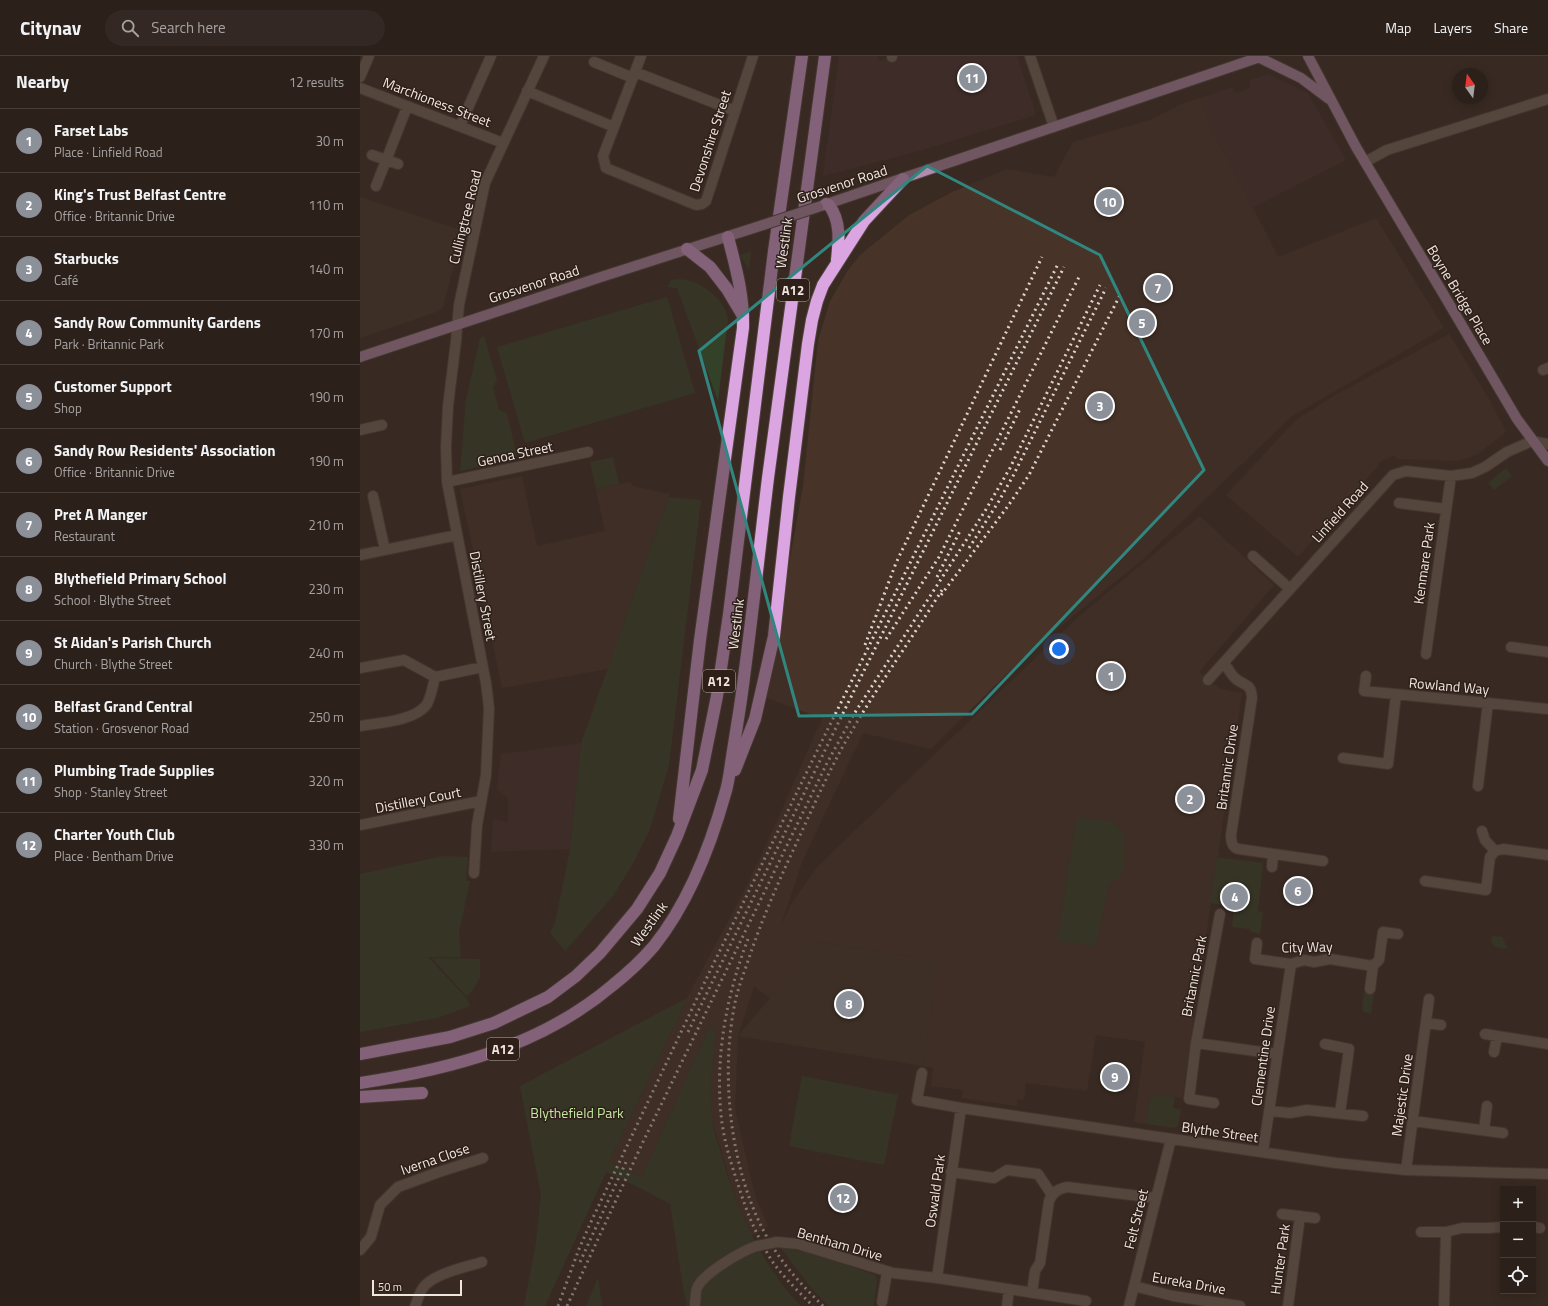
<!DOCTYPE html>
<html lang="en">
<head>
<meta charset="utf-8">
<style>
  body { margin:0; font-family:"Titillium Web",sans-serif; background:#332823; color:#f1f3f6 }
  .controls { position:absolute; right:12px; bottom:12px; display:grid; overflow:hidden; border-radius:0px; box-shadow:0 2px 10px #0003 }
  .controls button { width:36px; height:36px; display:grid; place-items:center; padding:0; border:0; border-bottom:1px solid #473e39; background:#2b201a; color:#f1f3f6; font:20px sans-serif }
  .compass { position:absolute; left:1092px; top:12px; width:36px; height:36px; border-radius:50%; background:#2b201a; box-shadow:0 2px 10px #0003; rotate:346deg }
  .scale { position:absolute; left:12px; bottom:10px; width:90px; box-sizing:border-box; padding-left:4px; border:2px solid #f0e6e1; border-top:0; font-size:11px; line-height:14px; white-space:nowrap; color:#f0e6e1; -webkit-text-stroke:3px #2e2019; paint-order:stroke }
  .you { position:absolute; left:699px; top:593px; width:14px; height:14px; margin:-10px; border:3px solid #fff; border-radius:50%; background:#1a73e8; box-shadow:0 0 0 6px #1a73e833 }
  .badge { display:grid; place-items:center; width:26px; height:26px; border-radius:50%; background:#8c9099; color:#fff; font-size:13px; font-weight:700 }
  .pin { position:absolute; translate:-50% -50%; border:2px solid #fff; box-shadow:0 1px 4px #0006 }
  .list { margin:0; padding:0; list-style:none }
  h2 { display:flex; justify-content:space-between; align-items:center; height:52px; margin:0; padding:0 16px; font-size:17px }
  h2 small { font-size:13px; font-weight:400; color:#a6a3a2 }
  .list li { display:grid; grid-template-columns:26px 1fr auto; gap:12px; align-items:center; box-sizing:border-box; height:64px; padding:0 16px; border-top:1px solid #473e39 }
  .list b { display:block; font-size:15px; white-space:nowrap }
  .list p { margin:0; font-size:13px; white-space:nowrap; color:#a6a3a2 }
  .list em { font-size:13px; font-style:normal; color:#a6a3a2 }
  .icon { flex:none; width:22px; height:22px; fill:none; stroke:currentColor; stroke-width:2; stroke-linecap:round; stroke-linejoin:round }
  .map { position:relative; flex:none; width:1188px; height:1250px; overflow:hidden }
  header { display:flex; align-items:center; gap:24px; box-sizing:border-box; height:56px; padding:0 20px; background:#2b201a; border-bottom:1px solid #473e39 }
  header strong { font-size:19px }
  nav { display:flex; gap:22px; margin-inline-start:auto; font-size:14px }
  .search { width:280px; height:36px; background:#332823; display:flex; align-items:center; gap:10px; box-sizing:border-box; padding:0 14px; border-radius:22px; color:#a6a3a2; font-size:15px }
  main { display:flex }
  aside { flex:1; background:#2b201a }
  .map>svg:first-child { display:block }
</style>
</head>
<body>
<header>
<strong>Citynav</strong>
<div class="search"><svg class="icon" aria-label="search" viewBox="0 0 24 24"><circle cx="10" cy="10" r="6"/><path d="M15 15l6 6"/></svg>Search here</div>
<nav><a>Map</a><a>Layers</a><a>Share</a></nav>
</header>
<main>
<aside>
<h2>Nearby<small>12 results</small></h2>
<ul class="list">
<li><span class="badge">1</span><div><b>Farset Labs</b><p>Place · Linfield Road</p></div><em>30 m</em></li>
<li><span class="badge">2</span><div><b>King's Trust Belfast Centre</b><p>Office · Britannic Drive</p></div><em>110 m</em></li>
<li><span class="badge">3</span><div><b>Starbucks</b><p>Café</p></div><em>140 m</em></li>
<li><span class="badge">4</span><div><b>Sandy Row Community Gardens</b><p>Park · Britannic Park</p></div><em>170 m</em></li>
<li><span class="badge">5</span><div><b>Customer Support</b><p>Shop</p></div><em>190 m</em></li>
<li><span class="badge">6</span><div><b>Sandy Row Residents' Association</b><p>Office · Britannic Drive</p></div><em>190 m</em></li>
<li><span class="badge">7</span><div><b>Pret A Manger</b><p>Restaurant</p></div><em>210 m</em></li>
<li><span class="badge">8</span><div><b>Blythefield Primary School</b><p>School · Blythe Street</p></div><em>230 m</em></li>
<li><span class="badge">9</span><div><b>St Aidan's Parish Church</b><p>Church · Blythe Street</p></div><em>240 m</em></li>
<li><span class="badge">10</span><div><b>Belfast Grand Central</b><p>Station · Grosvenor Road</p></div><em>250 m</em></li>
<li><span class="badge">11</span><div><b>Plumbing Trade Supplies</b><p>Shop · Stanley Street</p></div><em>320 m</em></li>
<li><span class="badge">12</span><div><b>Charter Youth Club</b><p>Place · Bentham Drive</p></div><em>330 m</em></li>
</ul>
</aside>
<div class="map">
<svg width="1188" height="1250" viewBox="0 0 1188 1250">
  <rect width="100%" height="100%" fill="#392a22"/>
  <path fill="#473328" d="M 840,42 L 852,76 L 867,100 L 918,201 L 1016,162 L 1084,272 L 932,360 L 782,504 L 669,596 L 571,693 L 503,677 L 442,806 L 420,872 L 430,850 L 458,810 L 718,561 L 840,460 L 914,529 L 839,616 L 853,628 L 861,633 L 882,637 L 822,1042 L 795,1038 L 794,1042 L 790,1042 L 786,1068 L 774,1066 L 785,986 L 736,979 L 727,1035 L 666,1027 L 664,1044 L 657,1043 L 657,1050 L 602,1042 L 603,1034 L 571,1030 L 573,1012 L 563,1010 L 579,905 L 452,885 L 410,942 L 394,930 L 378,980 L 375,1052 L 390,1119 L 397,1145 L 408,1170 L 392,1180 L 376,1145 L 352,1064 L 350,1031 L 356,974 L 349,971 L 282,1121 L 249,1106 L 327,942 L 383,837 L 413,774 L 455,678 L 463,663 L 405,641 L 443,430 L 458,284 L 470,245 L 488,214 L 500,199 L 549,159 L 592,136 L 647,113 L 694,121 L 713,86 L 790,64 L 821,48 Z
    M 1089,278 L 1129,343 L 1146,376 L 1118,398 L 1099,405 L 1037,403 L 1035,399 L 1018,407 L 1019,411 L 1015,413 L 938,501 L 866,439 L 936,364 L 975,339 Z
    M 162,420 L 177,490 L 245,475 L 236,433 L 271,426 L 272,430 L 310,438 L 248,613 L 142,632 L 100,433 Z"/>
  <path fill="#432f2f" d="M 479,0 L 517,0 L 519,5 L 535,0 L 657,0 L 676,59 L 559,95 L 463,120 Z
    M 908,18 L 948,37 L 986,104 L 892,152 L 867,100 L 852,76 L 840,42 L 872,31 L 876,37 L 890,32 L 890,24 Z
    M 221,687 L 210,793 L 131,796 L 133,763 L 148,766 L 148,742 L 137,733 L 141,698 Z"/>
  <path fill="#44362a" d="M 0,141 L 103,175 L 83,251 L 79,255 L 0,282 Z
    M 451,885 L 579,905 L 563,1010 L 378,980 L 410,942 Z"/>
  <path fill="#334128" d="M 391,195 L 389,214 L 380,199 Z
    M 317,223 C 339,223 365,242 368,263 L 358,345 L 317,232 L 307,231 L 311,224 Z
    M 307,241 L 335,337 L 165,387 L 137,291 Z
    M 124,280 L 137,324 L 133,331 L 139,354 L 147,357 L 157,402 L 100,415 L 106,343 L 120,282 Z
    M 253,401 L 259,428 L 236,433 L 230,406 Z
    M 1146,412 L 1152,420 L 1134,434 L 1128,427 Z
    M 309,441 L 341,444 L 309,709 L 290,773 L 274,806 L 253,840 L 205,895 L 190,877 L 195,867 L 210,793 L 221,687 Z
    M 717,761 L 753,766 L 763,777 L 765,790 L 763,817 L 748,830 L 738,882 L 734,890 L 697,884 Z
    M 83,800 L 108,801 L 106,825 L 110,825 L 99,876 L 101,901 L 68,901 L 106,942 L 110,950 L 77,962 L 0,976 L 0,818 Z
    M 857,801 L 903,807 L 898,855 L 903,856 L 900,878 L 891,876 L 889,873 L 872,871 L 874,851 L 850,847 Z
    M 1132,880 L 1142,881 L 1148,893 L 1135,891 L 1131,886 Z
    M 72,902 L 120,903 L 120,922 L 109,939 L 106,940 Z
    M 1004,936 L 1014,938 L 1011,957 L 1004,956 L 1002,953 Z
    M 327,942 L 249,1106 L 282,1121 L 349,971 L 356,974 C 353,1004 349,1032 352,1062 C 353,1073 357,1084 360,1094 C 375,1150 400,1208 441,1250 L 327,1250 L 323,1231 L 310,1148 L 278,1131 L 246,1116 L 185,1250 L 164,1250 L 176,1186 L 181,1139 L 160,1030 Z
    M 442,1020 L 538,1039 L 524,1109 L 429,1090 Z
    M 795,1038 L 815,1041 L 813,1052 L 821,1053 L 818,1069 L 815,1072 L 786,1068 L 790,1041 L 794,1042 Z
    M 421,1192 L 446,1196 L 515,1219 L 517,1224 L 514,1250 L 469,1250 L 452,1233 Z
    M 238,1222 L 242,1248 L 241,1250 L 226,1250 Z"/>
  <g fill="none" stroke-linecap="round" stroke-linejoin="round">
    <g stroke="#52453e" stroke-width="12">
      <path id="minor" d="M 281,0 L 243,100 L 246,112 L 336,149 L 342,148 L 346,145 L 393,0
        M 532,0 L 532,1
        M 670,0 L 694,71
        M 234,6 L 273,22
        M 275,16 L 375,55
        M 0,21 L 9,0
        M 0,32 L 143,87
        M 167,35 L 254,71
        M 100,70 L 131,0
        M 12,99 L 38,108
        M 1005,106 L 1027,94 L 1188,43
        M 16,130 L 47,51
        M 1183,314 L 1188,312
        M 0,374 L 22,369
        M 87,426 L 228,396
        M 13,440 L 25,494
        M 1039,447 L 1086,453
        M 0,499 L 97,479
        M 893,500 L 930,533
        M 1151,591 L 1188,596
        M 1066,598 L 1091,420
        M 864,607 C 868,612 871,619 876,623 C 885,630 891,627 892,642 L 871,779 C 871,786 872,792 879,793 L 963,805
        M 0,612 L 44,604 L 75,621
        M 1006,620 L 1004,635 L 1188,653
        M 75,621 L 123,611
        M 848,624 L 1033,419 L 1046,415 L 1091,420 L 1112,417 L 1125,411 L 1147,396 L 1172,385 L 1188,388
        M 0,670 C 18,667 56,665 67,648 C 71,641 73,629 75,621
        M 983,702 L 1028,708 L 1036,639
        M 1118,730 L 1128,647
        M 0,769 L 121,745
        M 1122,775 L 1125,784 L 1135,795
        M 1135,795 L 1143,793 L 1188,799
        M 912,811 L 913,798
        M 114,817 L 117,769 L 126,719 L 129,652 L 126,627 L 87,426 L 86,391 L 88,350 L 96,285 L 99,249 L 125,127 L 184,0
        M 1065,825 L 1126,834 L 1130,801 L 1135,795
        M 897,887 L 895,903 L 931,908 L 944,904 L 954,906 L 970,903 L 1013,910
        M 1013,910 L 1019,904 L 1023,876 L 1038,878
        M 1010,933 L 1013,910
        M 1066,967 L 1081,969
        M 1125,978 L 1188,988
        M 836,987 L 860,858
        M 965,988 L 989,993 L 980,1057
        M 1134,996 L 1137,980
        M 562,1017 L 557,1044 L 601,1052 L 976,1107 L 1046,1114 L 1188,1118
        M 854,1047 L 829,1043 L 836,987 L 917,998
        M 909,1055 L 930,1057 L 947,1054 L 1003,1060
        M 1053,1065 L 1143,1077
        M 1124,1074 L 1127,1050
        M 903,1096 L 931,908
        M 1046,1114 L 1069,943
        M 591,1116 L 634,1122 L 647,1114 L 678,1118 L 692,1139
        M 922,1158 L 955,1162
        M 1173,1171 L 1180,1172
        M 1061,1176 L 1086,1176 L 1102,1172 L 1128,1172 L 1143,1171
        M 417,1186 L 438,1188 L 533,1217 L 577,1222 L 726,1245
        M 0,1194 L 11,1181 L 20,1149 L 38,1131 L 79,1116 L 123,1102
        M 577,1222 L 601,1052
        M 774,1230 L 813,1240 L 880,1250
        M 672,1237 L 675,1215 L 680,1207 L 689,1145 C 693,1136 698,1133 707,1131 L 796,1142
        M 522,1246 L 527,1216
        M 335,1248 C 336,1243 335,1234 338,1230 C 346,1216 383,1194 397,1190
        M 55,1250 C 58,1244 59,1237 63,1232 C 72,1218 106,1211 122,1206
        M 647,1250 L 649,1233
        M 769,1250 L 811,1083
        M 928,1250 L 940,1160
        M 1084,1250 L 1086,1176"/>
    </g>
    <g stroke="#52453e" stroke-width="12">
      <path id="major" d="M 948,0 L 996,91 L 1081,234 L 1157,363 L 1188,405
        M 898,1 L 941,22 L 969,43
        M 461,150 L 903,0
        M 0,301 L 244,220 L 403,169"/>
    </g>
    <g stroke="#52453e" stroke-width="14">
      <path id="highway" d="M 466,148 L 469,149 C 481,165 479,185 477,204
        M 327,193 L 350,211 L 367,233 L 383,260
        M 375,714 L 395,663 L 414,580 L 429,441 L 448,288 L 452,264 L 457,245 L 463,229 L 504,165 L 543,123
        M 319,763 L 340,584 L 383,272 C 384,240 376,212 368,181
        M 0,998 L 90,981 L 134,967 L 188,941 L 216,920 L 240,897 L 277,853 L 300,817 L 317,780 L 342,714 L 357,640 L 369,558 L 414,195 L 442,0
        M 0,1027 C 92,1013 181,990 253,929 C 268,917 282,904 294,890 C 329,846 350,792 365,738 C 369,726 370,713 372,701 C 376,674 381,648 384,621 C 393,554 400,488 408,422 C 427,281 446,141 465,0
        M 0,1041 L 62,1037"/>
    </g>
    <use href="#minor" stroke="#77665d" stroke-width="10"/>
    <use href="#major" stroke="#b38cad" stroke-width="10"/>
    <use href="#highway" stroke="#dba5e2" stroke-width="12"/>
    <path stroke="#ddd3ce" stroke-width="3" stroke-dasharray="2 4" stroke-linecap="butt" d="M 640,394 L 660,353
      M 609,492 L 639,445 L 653,420 L 746,232
      M 577,521 L 601,473
      M 581,539 L 648,450 L 669,419 L 760,239
      M 526,583 L 579,501 L 720,219
      M 505,589 L 536,507 L 682,201
      M 388,883 C 366,940 354,1005 362,1067 C 365,1088 371,1108 378,1128 C 386,1155 397,1181 412,1205 C 424,1222 439,1236 453,1250
      M 328,976 L 487,649 L 704,211
      M 220,1206 L 266,1106
      M 198,1250 L 219,1193 L 230,1168 L 350,915 L 458,693 L 698,208
      M 207,1250 L 282,1088 L 467,707 L 494,658 L 625,455 L 650,412 L 740,229
      M 463,1250 C 448,1235 433,1220 421,1203 C 371,1135 358,1022 376,942 C 379,930 383,919 387,908 C 399,871 414,836 430,801 C 447,765 463,727 482,692 C 512,638 549,587 582,534"/>
    <g stroke="#52453e" stroke-width="12" stroke-linecap="butt">
      <path id="minor-bridge" d="M 397,1190 L 417,1186"/>
    </g>
    <g stroke="#52453e" stroke-width="12" stroke-linecap="butt">
      <path id="major-bridge" d="M 403,169 L 458,151"/>
    </g>
    <use href="#minor-bridge" stroke="#77665d" stroke-width="10"/>
    <use href="#major-bridge" stroke="#b38cad" stroke-width="10"/>
  </g>
  <path d="M0 0H1188V1250H0ZM 567,110 L 740,199 L 844,414 L 612,658 L 439,660 L 339,295 Z" fill="#392a22" fill-opacity=".55" fill-rule="evenodd"/>
  <path fill="none" stroke="#31877f" stroke-width="3" stroke-linejoin="round" d="M 567,110 L 740,199 L 844,414 L 612,658 L 439,660 L 339,295 Z"/>
  <g text-anchor="middle" stroke-width="3" stroke-linejoin="round" paint-order="stroke">
    <g fill="#2e2019" stroke="#b6aba5" stroke-width="1">
      <rect x="417" y="223" width="32" height="22" rx="3"/>
      <rect x="343" y="614" width="32" height="22" rx="3"/>
      <rect x="127" y="982" width="32" height="22" rx="3"/>
    </g>
    <g font-size="13" font-weight="bold" fill="#f0e6e1">
      <text x="433" y="239">A12</text>
      <text x="359" y="630">A12</text>
      <text x="143" y="998">A12</text>
    </g>
    <g font-size="14" fill="#f0e6e1" stroke="#2e2019">
      <text transform="translate(77 46) rotate(21)" y="5">Marchioness Street</text>
      <text transform="translate(350 85) rotate(-72)" y="5">Devonshire Street</text>
      <text transform="translate(482 128) rotate(-18)" y="5">Grosvenor Road</text>
      <text transform="translate(105 161) rotate(-76)" y="5">Cullingtree Road</text>
      <text transform="translate(424 187) rotate(-82)" y="5">Westlink</text>
      <text transform="translate(174 228) rotate(-18)" y="5">Grosvenor Road</text>
      <text transform="translate(1100 239) rotate(59)" y="5">Boyne Bridge Place</text>
      <text transform="translate(155 398) rotate(-12)" y="5">Genoa Street</text>
      <text transform="translate(980 456) rotate(-48)" y="5">Linfield Road</text>
      <text transform="translate(1064 507) rotate(-82)" y="5">Kenmare Park</text>
      <text transform="translate(123 540) rotate(79)" y="5">Distillery Street</text>
      <text transform="translate(376 568) rotate(-83)" y="5">Westlink</text>
      <text transform="translate(1089 630) rotate(5)" y="5">Rowland Way</text>
      <text transform="translate(867 711) rotate(-82)" y="5">Britannic Drive</text>
      <text transform="translate(58 744) rotate(-11)" y="5">Distillery Court</text>
      <text transform="translate(289 868) rotate(-54)" y="5">Westlink</text>
      <text transform="translate(947 891) rotate(-1)" y="5">City Way</text>
      <text transform="translate(834 920) rotate(-79)" y="5">Britannic Park</text>
      <text transform="translate(903 1000) rotate(-82)" y="5">Clementine Drive</text>
      <text transform="translate(1042 1039) rotate(-82)" y="5">Majestic Drive</text>
      <text transform="translate(860 1076) rotate(8)" y="5">Blythe Street</text>
      <text transform="translate(75 1103) rotate(-19)" y="5">Iverna Close</text>
      <text transform="translate(575 1135) rotate(-82)" y="5">Oswald Park</text>
      <text transform="translate(776 1163) rotate(-76)" y="5">Felt Street</text>
      <text transform="translate(480 1188) rotate(16)" y="5">Bentham Drive</text>
      <text transform="translate(920 1203) rotate(-82)" y="5">Hunter Park</text>
      <text transform="translate(829 1227) rotate(10)" y="5">Eureka Drive</text>
    </g>
    <g font-size="14" fill="#c0e8a1" stroke="#2e2019">
      <text x="217" y="1062">Blythefield Park</text>
    </g>
  </g>
</svg>
<div class="controls">
<button>+</button>
<button>−</button>
<button><svg class="icon" aria-label="locate" viewBox="0 0 24 24"><circle cx="12" cy="12" r="6"/><path d="M12 2v4M12 18v4M2 12h4M18 12h4"/></svg></button>
</div>
<svg class="compass" viewBox="-18 -18 36 36"><path d="M0-13l5 13h-10z" fill="#e53935"/><path d="M0 13l5-13h-10z" fill="#a6a3a2"/></svg>
<div class="scale">50 m</div>
<div class="you"></div>
<div class="pin badge" style="left:751px;top:620px">1</div>
<div class="pin badge" style="left:830px;top:743px">2</div>
<div class="pin badge" style="left:740px;top:350px">3</div>
<div class="pin badge" style="left:875px;top:841px">4</div>
<div class="pin badge" style="left:782px;top:267px">5</div>
<div class="pin badge" style="left:938px;top:835px">6</div>
<div class="pin badge" style="left:798px;top:232px">7</div>
<div class="pin badge" style="left:489px;top:948px">8</div>
<div class="pin badge" style="left:755px;top:1021px">9</div>
<div class="pin badge" style="left:749px;top:146px">10</div>
<div class="pin badge" style="left:612px;top:22px">11</div>
<div class="pin badge" style="left:483px;top:1142px">12</div>
</div>
</main>
</body>
</html>
